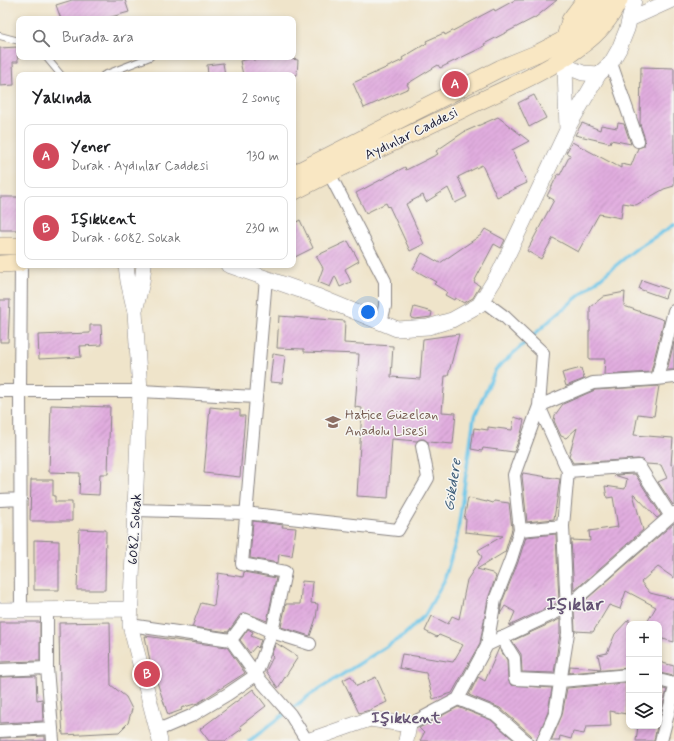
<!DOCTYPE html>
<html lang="tr">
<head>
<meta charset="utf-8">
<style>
  body { margin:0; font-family:Mynerve,sans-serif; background:#f2f2f2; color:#202124 }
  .controls { position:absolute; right:12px; bottom:12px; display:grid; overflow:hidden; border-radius:8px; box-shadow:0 2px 6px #0003 }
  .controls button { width:36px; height:36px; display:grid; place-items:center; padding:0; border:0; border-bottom:1px solid #e0e0e0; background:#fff; color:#202124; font:20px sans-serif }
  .you { position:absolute; left:368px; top:312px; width:14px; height:14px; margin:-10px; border:3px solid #fff; border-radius:50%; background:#1a73e8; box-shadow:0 0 0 6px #1a73e833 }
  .badge { display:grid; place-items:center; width:26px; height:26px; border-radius:50%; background:#d1495b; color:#fff; font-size:13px; font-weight:700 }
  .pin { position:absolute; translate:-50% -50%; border:2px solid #fff; box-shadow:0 1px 4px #0006 }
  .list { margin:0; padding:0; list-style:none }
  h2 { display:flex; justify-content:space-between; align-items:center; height:52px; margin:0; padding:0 16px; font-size:17px }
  h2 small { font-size:13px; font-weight:400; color:#757577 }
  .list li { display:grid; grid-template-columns:26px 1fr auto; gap:12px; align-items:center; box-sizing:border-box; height:64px; margin:0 8px 8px; padding:0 8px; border:1px solid #e0e0e0; border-radius:8px }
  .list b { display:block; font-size:15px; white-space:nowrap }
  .list p { margin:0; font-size:13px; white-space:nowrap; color:#757577 }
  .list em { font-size:13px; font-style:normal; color:#757577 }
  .icon { flex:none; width:22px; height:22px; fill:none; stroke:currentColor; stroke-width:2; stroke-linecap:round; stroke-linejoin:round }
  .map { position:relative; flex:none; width:674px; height:741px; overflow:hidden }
  .search { position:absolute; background:#fff; box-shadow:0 2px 6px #0003; left:16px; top:16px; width:280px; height:44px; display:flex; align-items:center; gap:10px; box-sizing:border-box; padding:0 14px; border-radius:8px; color:#757577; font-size:15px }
  .panel { position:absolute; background:#fff; box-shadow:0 2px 6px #0003; left:16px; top:72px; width:280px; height:196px; border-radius:8px }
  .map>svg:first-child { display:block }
</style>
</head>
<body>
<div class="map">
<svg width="674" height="741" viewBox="0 0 674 741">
  <defs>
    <pattern id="building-hatch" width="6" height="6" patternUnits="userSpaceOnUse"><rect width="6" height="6" fill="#e1addf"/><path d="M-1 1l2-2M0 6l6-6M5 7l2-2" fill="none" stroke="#c195c0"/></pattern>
  </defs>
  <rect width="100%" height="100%" fill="#f6f6f2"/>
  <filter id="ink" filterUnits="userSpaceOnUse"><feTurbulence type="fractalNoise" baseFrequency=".025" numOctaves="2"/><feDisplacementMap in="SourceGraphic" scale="8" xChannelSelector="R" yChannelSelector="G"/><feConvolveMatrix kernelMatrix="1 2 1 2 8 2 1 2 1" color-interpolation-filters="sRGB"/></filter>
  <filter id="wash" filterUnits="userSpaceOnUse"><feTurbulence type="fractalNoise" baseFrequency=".012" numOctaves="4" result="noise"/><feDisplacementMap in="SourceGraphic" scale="16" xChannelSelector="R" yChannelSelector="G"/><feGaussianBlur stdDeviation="0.9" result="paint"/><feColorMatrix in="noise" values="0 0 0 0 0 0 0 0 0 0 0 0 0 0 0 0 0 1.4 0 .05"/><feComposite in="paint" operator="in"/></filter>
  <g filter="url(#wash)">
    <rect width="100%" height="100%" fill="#efe4ca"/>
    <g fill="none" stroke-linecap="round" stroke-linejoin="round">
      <path stroke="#6ac5e8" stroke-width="3.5" d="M 249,741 L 310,695 L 403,636 L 425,615 L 444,581 L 457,537 L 474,417 L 496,369 L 557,314 L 637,248 L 674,225"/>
    </g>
    <g id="blocks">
      <path fill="url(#building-hatch)" d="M 72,0 L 125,0 L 129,12 L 104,19 L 61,19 L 56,5 Z
        M 515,0 L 557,0 L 536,17 L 484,44 L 485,46 L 440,68 L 438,65 L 407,84 L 409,88 L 364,108 L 353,83 L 403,60 L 402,58 L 427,43 L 426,41 L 444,33 L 445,35 L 494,9 L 495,11 Z
        M 17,47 L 18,62 L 13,62 L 14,85 L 0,86 L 0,48 Z
        M 253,58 L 253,60 L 285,58 L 298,60 L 297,75 L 243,75 L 240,61 Z
        M 223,63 L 225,75 L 208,75 L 207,65 Z
        M 641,67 L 674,68 L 674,186 L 664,189 L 636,205 L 623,203 L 621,218 L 599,214 L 578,252 L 553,238 L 541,259 L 527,251 L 554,200 L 547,196 L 558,174 L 560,175 L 570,155 L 566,153 L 572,142 L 621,168 L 621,164 L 631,166 L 638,148 L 644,146 L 645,139 L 640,124 Z
        M 534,95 L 546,118 L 529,127 L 518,103 Z
        M 498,117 L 529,141 L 512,150 L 527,183 L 497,197 L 482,165 L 458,177 L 467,197 L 455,203 L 448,188 L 426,202 L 423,195 L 406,204 L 424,244 L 410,251 L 389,206 L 388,207 L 386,203 L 366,213 L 356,193 L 405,167 L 406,170 L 438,154 L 436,151 L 464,132 Z
        M 582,123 L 600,130 L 601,125 L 617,128 L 618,123 L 624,124 L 631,144 L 611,140 L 610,143 L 575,135 Z
        M 0,197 L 19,197 L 19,230 L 0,230 Z
        M 300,220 L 313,248 L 293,258 L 293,224 Z
        M 485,229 L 505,240 L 501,248 L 494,244 L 474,282 L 480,286 L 473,298 L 464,303 L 455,298 L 454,300 L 445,295 L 447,292 L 434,284 L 436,282 L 413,269 L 422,253 L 440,263 L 481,235 Z
        M 348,241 L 359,261 L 345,269 L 351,282 L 340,287 L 335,276 L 330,287 L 318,282 L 323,268 L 316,256 Z
        M 642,280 L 668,289 L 665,298 L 639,289 Z
        M 625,292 L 624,306 L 664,320 L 651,372 L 604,375 L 605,359 L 589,359 L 589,331 L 590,331 L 590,307 L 604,296 Z
        M 0,300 L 10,300 L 8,342 L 0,342 Z
        M 414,307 L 432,312 L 431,317 L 415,319 L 411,318 Z
        M 279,316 L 345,321 L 344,343 L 393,346 L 391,377 L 420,379 L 423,339 L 459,334 L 448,376 L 445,376 L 442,412 L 456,413 L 453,444 L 428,442 L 424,439 L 420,439 L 417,441 L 392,439 L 388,498 L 357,496 L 362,408 L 355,407 L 359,354 L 304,352 L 304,349 L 277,348 Z
        M 90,325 L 101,325 L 102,345 L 80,346 L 81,357 L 39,359 L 38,335 L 90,333 Z
        M 674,342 L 674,370 L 667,370 Z
        M 273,354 L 285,356 L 282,383 L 270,382 Z
        M 581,368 L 584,379 L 566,386 L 562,373 Z
        M 659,386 L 654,416 L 638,414 L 634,435 L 673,438 L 671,465 L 674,464 L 674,504 L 673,505 L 658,482 L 667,478 L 661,465 L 646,464 L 643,460 L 638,459 L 573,463 L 569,456 L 577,428 L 566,438 L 561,436 L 554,421 L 555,415 L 563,404 L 595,390 Z
        M 51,405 L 110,407 L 108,474 L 100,474 L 99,495 L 79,494 L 80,473 L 49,472 Z
        M 210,407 L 240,410 L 240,416 L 245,416 L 240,477 L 204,473 Z
        M 514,417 L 524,420 L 521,434 L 514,452 L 483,448 L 482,451 L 471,449 L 474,428 L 488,430 L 488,427 L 512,430 Z
        M 523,473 L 560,479 L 554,519 L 527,522 L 522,476 Z
        M 635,474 L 661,515 L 657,518 L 634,494 L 633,494 L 643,530 L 574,591 L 571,540 L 590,541 L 589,531 L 618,527 L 613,497 L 607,498 L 605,486 L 625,489 L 627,479 L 614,475 Z
        M 31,480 L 53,480 L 53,496 L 55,496 L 55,502 L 72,502 L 72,521 L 30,521 Z
        M 468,498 L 487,502 L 487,501 L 493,503 L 494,501 L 509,503 L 512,529 L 505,552 L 477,569 L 492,573 L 496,576 L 488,599 L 480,643 L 452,693 L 433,699 L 426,673 L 399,668 L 402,654 L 453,662 L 463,645 L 439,635 L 437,637 L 425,631 L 432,616 L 448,624 L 452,616 L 459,619 L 467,580 L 482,557 L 478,550 L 503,536 L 465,532 L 466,519 L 464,519 Z
        M 253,521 L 283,525 L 282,527 L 296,528 L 292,556 L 279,554 L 278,563 L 250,558 Z
        M 674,523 L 674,578 L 658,567 L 641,582 L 650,593 L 674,599 L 674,642 L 659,638 L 659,624 L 646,624 L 656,607 L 626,591 L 620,609 L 609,605 L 593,632 L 575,631 L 574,610 Z
        M 79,529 L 106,530 L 105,590 L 77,590 Z
        M 556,534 L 559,602 L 509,626 L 515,612 L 505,606 L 500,614 L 502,602 L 518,562 L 526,537 Z
        M 34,540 L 59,541 L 59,590 L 34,590 Z
        M 244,572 L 276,578 L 267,621 L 246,613 L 240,615 L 228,632 L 192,627 L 201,603 L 214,606 L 218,573 L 243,577 Z
        M 302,581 L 313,582 L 311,603 L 318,604 L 316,618 L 310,636 L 281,627 L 286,604 L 300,604 Z
        M 560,619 L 560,633 L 554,673 L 522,672 L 521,654 L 512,641 Z
        M 629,619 L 629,668 L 569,673 L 570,666 L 601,669 L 598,655 L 607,653 L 615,634 Z
        M 0,622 L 40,622 L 40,661 L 0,662 Z
        M 110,622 L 111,685 L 126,697 L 132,709 L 128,723 L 119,732 L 63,735 L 60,690 L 59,623 Z
        M 248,629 L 253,632 L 251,636 L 261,640 L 258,648 L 256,646 L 250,653 L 240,640 Z
        M 145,636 L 227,647 L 245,673 L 198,703 L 181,708 L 182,710 L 168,715 L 157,682 L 154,682 Z
        M 276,643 L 298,657 L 278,688 L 266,671 L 273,657 L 271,655 Z
        M 499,648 L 507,660 L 508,680 L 511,685 L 552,688 L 548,712 L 536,741 L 533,741 L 531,735 L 500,708 L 469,695 L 478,677 L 485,681 Z
        M 659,662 L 674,666 L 674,676 L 659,673 Z
        M 36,676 L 37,700 L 42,699 L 43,721 L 0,723 L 0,677 Z
        M 351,676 L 357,686 L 376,677 L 387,702 L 370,710 L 359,713 L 343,680 Z
        M 626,683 L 626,714 L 610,711 L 611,726 L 586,727 L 584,734 L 573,732 L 571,739 L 560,736 L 559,741 L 551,741 L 562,715 L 567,688 Z
        M 659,688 L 667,690 L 659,719 Z
        M 253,689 L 266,706 L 240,726 L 242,729 L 225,741 L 209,741 L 200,729 Z
        M 458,707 L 491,720 L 515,741 L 420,741 L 424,733 L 419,728 Z
        M 638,726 L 657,726 L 654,741 L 636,741 Z
        M 45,736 L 45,741 L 0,741 L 0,738 Z"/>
    </g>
  </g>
  <g filter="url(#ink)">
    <use href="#blocks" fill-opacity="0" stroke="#888382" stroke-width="1"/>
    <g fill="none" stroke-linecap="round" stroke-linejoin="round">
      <g stroke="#888382" stroke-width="8">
        <path id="service" d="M 0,36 L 19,41
          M 46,57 L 61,75
          M 104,75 L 150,57"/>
      </g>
      <g stroke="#888382" stroke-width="14">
        <path id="minor" d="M 611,63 L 638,141
          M 329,173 L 385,281 L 385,306 L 381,322
          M 482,300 L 505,317 L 543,353 L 539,406 L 568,471 L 563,526 L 568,633 L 555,714 L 543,741
          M 657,379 L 674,311
          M 0,391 L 140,391 L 256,397
          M 568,471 L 639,466 L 670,515
          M 0,500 L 21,499
          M 135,510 L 245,513 L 398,530 L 428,478 L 422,446
          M 520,530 L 563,526
          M 21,610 L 20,390 L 21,265
          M 47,610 L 47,668 L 53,741
          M 130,625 L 231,640 L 246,620 L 272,632 L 310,644
          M 501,637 L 514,658 L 515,679 L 561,681 L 629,675
          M 231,640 L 256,675 L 290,714 L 307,741
          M 487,645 L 495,600 L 511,559 L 520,530 L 514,475 L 539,406 L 593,383 L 657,379 L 674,377
          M 0,670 L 47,668
          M 659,680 L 674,684
          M 458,699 L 495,714 L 526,741
          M 409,725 L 458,699 L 487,645 L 567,607 L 674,513
          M 158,730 L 191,716 L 228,694 L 256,675 L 272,632 L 285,572 L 242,564 L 266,278
          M 0,731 L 52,728
          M 661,741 L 674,691"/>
      </g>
      <g stroke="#888382" stroke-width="16">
        <path id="tertiary" d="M 630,19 L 672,0
          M 565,66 L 583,73 L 599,74
          M 567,129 L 599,74 L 611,63 L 619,49 L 627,29 L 634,0
          M 126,265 L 128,281 L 135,312 L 140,391 L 130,625 L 160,741
          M 228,265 L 317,296 L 397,329 L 428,327 L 452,320 L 479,305 L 500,271 L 567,130 L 565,66 L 561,60 L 563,48
          M 136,307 L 142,282 L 144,265
          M 0,610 L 130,609
          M 307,741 L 370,719 L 409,725 L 406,741"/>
      </g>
      <g stroke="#888382" stroke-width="18">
        <path id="secondary" d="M 564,41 L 570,20 L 585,0
          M 293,174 L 501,68 L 538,53 L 575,34 L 581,31 L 603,0
          M 293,192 C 349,163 406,136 463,109 C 502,90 546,73 581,46 C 598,34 611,19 619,0
          M 0,246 L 19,246
          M 0,264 L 19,263"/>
      </g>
      <use href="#service" stroke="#fff" stroke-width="6"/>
      <use href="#minor" stroke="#fff" stroke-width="12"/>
      <use href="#tertiary" stroke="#fff" stroke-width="15"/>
      <use href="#secondary" stroke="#f9e7c3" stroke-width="17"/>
    </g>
  </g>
  <defs>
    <g id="school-bare" transform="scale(1.2)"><path d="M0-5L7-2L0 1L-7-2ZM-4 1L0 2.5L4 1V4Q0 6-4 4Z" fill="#8d6e63" stroke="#f6f6f2" stroke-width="2.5" paint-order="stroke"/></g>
  </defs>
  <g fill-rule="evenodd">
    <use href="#school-bare" x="333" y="422"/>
  </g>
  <g text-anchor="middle" stroke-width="3" stroke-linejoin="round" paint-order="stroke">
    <g font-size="14" fill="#22223b" stroke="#f6f6f2">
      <text transform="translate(411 133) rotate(-26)" y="5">Aydınlar Caddesi</text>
      <text transform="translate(134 529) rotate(-87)" y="5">6082. Sokak</text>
    </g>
    <g font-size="14" fill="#785e54" stroke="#f6f6f2" text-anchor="start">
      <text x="345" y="419">Hatice Güzelcan<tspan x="345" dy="16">Anadolu Lisesi</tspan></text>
    </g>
    <g font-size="15" font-style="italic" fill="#3b5b78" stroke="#f6f6f2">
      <text transform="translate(452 485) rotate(-82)" y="5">Gökdere</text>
    </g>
    <g font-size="16" font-weight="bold" fill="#655374" stroke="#f6f6f2">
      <text x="406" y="723">Işıkkent</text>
    </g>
    <g font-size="18" font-weight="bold" fill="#655374" stroke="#f6f6f2">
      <text x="575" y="610">Işıklar</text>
    </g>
  </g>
</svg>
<div class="controls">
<button>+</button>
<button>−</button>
<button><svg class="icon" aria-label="layers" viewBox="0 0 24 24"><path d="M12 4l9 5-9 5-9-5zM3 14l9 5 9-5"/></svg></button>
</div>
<div class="you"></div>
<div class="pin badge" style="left:455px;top:84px">A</div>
<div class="pin badge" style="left:147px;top:674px">B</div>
<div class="search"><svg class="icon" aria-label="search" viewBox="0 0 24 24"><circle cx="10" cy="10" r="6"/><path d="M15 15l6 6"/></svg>Burada ara</div>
<section class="panel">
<h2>Yakında<small>2 sonuç</small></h2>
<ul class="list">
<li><span class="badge">A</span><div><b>Yener</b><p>Durak · Aydınlar Caddesi</p></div><em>130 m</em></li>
<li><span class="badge">B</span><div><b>Işıkkent</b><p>Durak · 6082. Sokak</p></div><em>230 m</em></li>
</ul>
</section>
</div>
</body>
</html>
